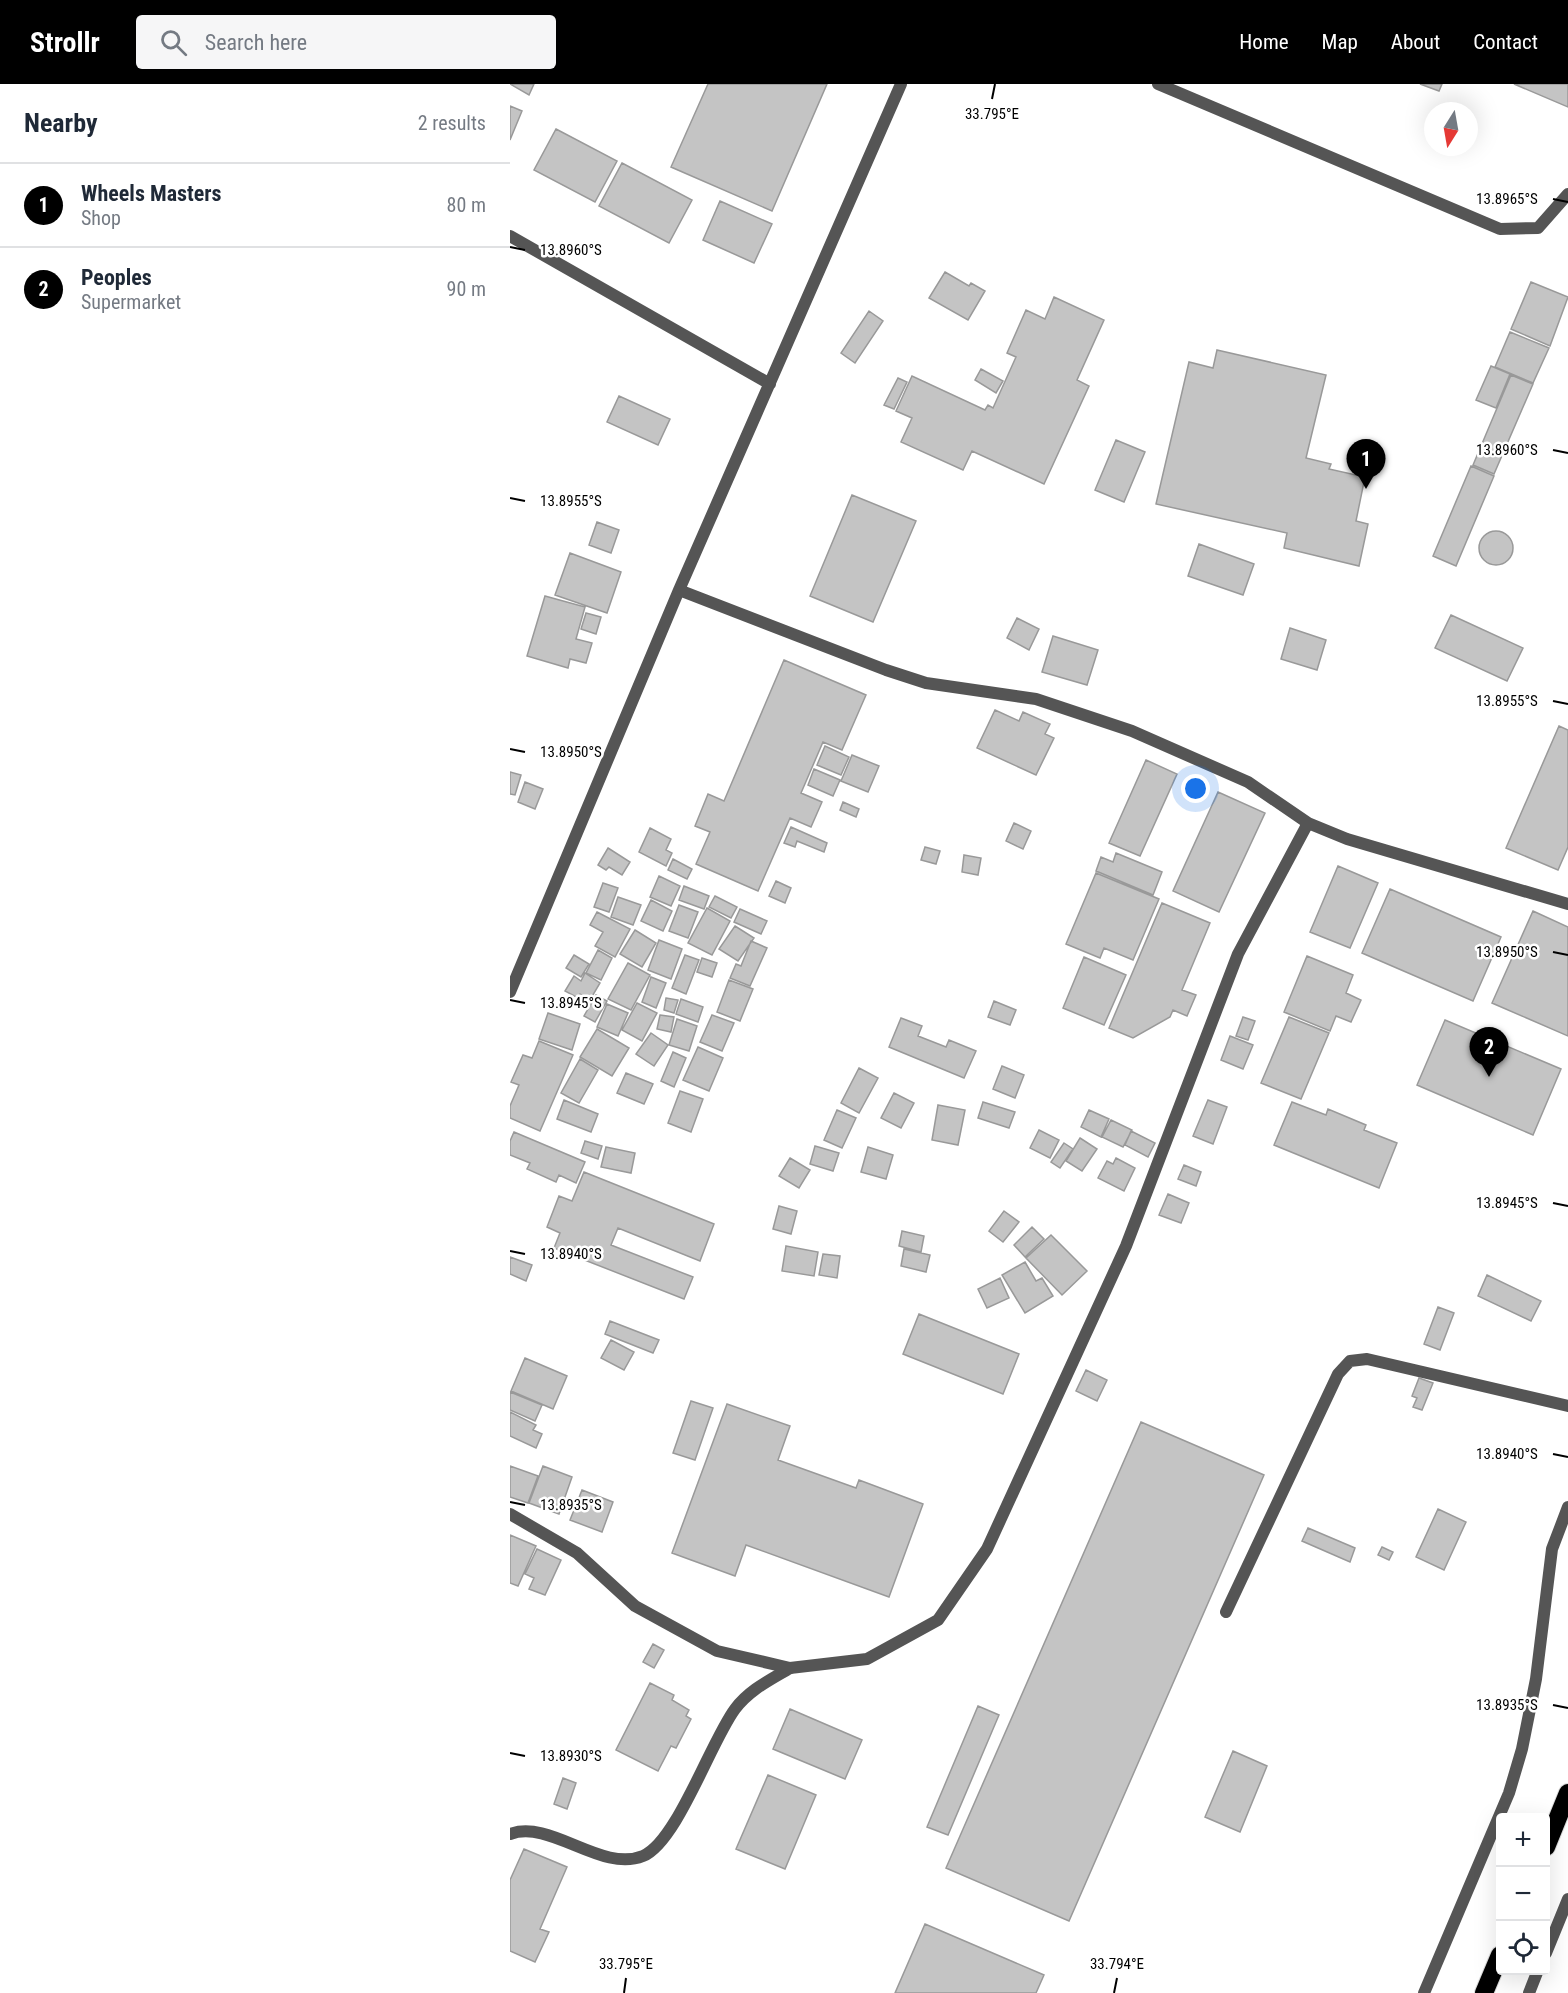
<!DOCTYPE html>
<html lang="en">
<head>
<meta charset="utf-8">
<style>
  body { margin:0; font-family:"Roboto Condensed",sans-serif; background:#f6f6f7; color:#1f2937 }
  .controls { position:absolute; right:18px; bottom:18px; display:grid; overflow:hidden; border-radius:6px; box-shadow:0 6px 24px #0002 }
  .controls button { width:54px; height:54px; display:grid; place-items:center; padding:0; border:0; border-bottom:2px solid #e0e1e3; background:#fff; color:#1f2937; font:30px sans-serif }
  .compass { position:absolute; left:914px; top:18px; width:54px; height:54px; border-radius:50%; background:#fff; box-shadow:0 6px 24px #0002; rotate:191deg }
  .you { position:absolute; left:686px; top:705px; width:21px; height:21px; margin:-15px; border:4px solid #fff; border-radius:50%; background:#1a73e8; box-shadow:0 0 0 9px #1a73e833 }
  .badge { display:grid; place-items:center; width:39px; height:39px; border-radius:50%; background:#000; color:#fff; font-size:20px; font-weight:700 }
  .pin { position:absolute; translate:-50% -50px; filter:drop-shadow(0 2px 3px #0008) }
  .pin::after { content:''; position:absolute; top:32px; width:21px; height:18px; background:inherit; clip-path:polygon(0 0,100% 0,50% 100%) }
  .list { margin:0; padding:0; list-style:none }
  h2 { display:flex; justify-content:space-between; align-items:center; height:78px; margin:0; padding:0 24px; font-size:26px }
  h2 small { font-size:20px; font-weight:400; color:#747a83 }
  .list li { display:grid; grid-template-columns:39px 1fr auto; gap:18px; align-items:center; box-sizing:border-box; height:84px; padding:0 24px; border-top:2px solid #e0e1e3 }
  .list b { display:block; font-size:22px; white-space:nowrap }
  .list p { margin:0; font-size:20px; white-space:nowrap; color:#747a83 }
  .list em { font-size:20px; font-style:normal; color:#747a83 }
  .icon { flex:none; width:33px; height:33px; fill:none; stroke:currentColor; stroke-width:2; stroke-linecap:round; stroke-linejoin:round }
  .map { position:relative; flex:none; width:1058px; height:1909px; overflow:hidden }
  header { display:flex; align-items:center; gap:36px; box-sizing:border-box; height:84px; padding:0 30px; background:#000; color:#fff }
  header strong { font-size:28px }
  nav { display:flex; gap:33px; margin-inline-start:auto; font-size:21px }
  .search { width:420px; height:54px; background:#f6f6f7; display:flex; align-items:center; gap:15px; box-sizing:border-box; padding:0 21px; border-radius:6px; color:#747a83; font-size:22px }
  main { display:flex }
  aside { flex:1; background:#fff }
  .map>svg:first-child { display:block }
</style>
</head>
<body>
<header>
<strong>Strollr</strong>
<div class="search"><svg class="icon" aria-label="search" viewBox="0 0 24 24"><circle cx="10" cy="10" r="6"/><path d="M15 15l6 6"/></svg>Search here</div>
<nav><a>Home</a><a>Map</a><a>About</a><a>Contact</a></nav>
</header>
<main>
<aside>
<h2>Nearby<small>2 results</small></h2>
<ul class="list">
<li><span class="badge">1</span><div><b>Wheels Masters</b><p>Shop</p></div><em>80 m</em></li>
<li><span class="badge">2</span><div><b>Peoples</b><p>Supermarket</p></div><em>90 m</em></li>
</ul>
</aside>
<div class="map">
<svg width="1058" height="1909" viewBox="0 0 1058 1909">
  <rect width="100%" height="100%" fill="#fff"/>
  <path fill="#c4c4c4" stroke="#999" stroke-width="1.5" d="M 0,0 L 24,0 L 19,11 Z
    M 198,0 L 317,0 L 262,127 L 161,83 Z
    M 910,0 L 932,0 L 929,7 Z
    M 1004,0 L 1058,0 L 1058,23 Z
    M 0,22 L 12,27 L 0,56 Z
    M 46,45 L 107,77 L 85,118 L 24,86 Z
    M 112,79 L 182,116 L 159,159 L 89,122 Z
    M 210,117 L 262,140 L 244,179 L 193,156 Z
    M 435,188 L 459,202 L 461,199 L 475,207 L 458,236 L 419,214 Z
    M 1021,198 L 1058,213 L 1040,262 L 1001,245 Z
    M 544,213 L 594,236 L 567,296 L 579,302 L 534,400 L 462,367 L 453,386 L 391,358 L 402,334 L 386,327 L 402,292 L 475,326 L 478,321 L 483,324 L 506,273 L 497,269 L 516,226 L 535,235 Z
    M 359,227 L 373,237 L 345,279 L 331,269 Z
    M 1000,248 L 1039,264 L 1023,299 L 985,283 Z
    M 707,266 L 816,291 L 796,374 L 821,380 L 819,385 L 855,393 L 846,437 L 858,440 L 849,482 L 774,464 L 777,449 L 646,420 L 679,278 L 703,284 Z
    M 981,282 L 1000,290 L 986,324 L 966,316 Z
    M 471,285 L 493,297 L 486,309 L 465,296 Z
    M 1001,291 L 1023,300 L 984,390 L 963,381 Z
    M 388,294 L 397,298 L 384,325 L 374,321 Z
    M 109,312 L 160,335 L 148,361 L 97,338 Z
    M 606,356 L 635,368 L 614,418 L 585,406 Z
    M 961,382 L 984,392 L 946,482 L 923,472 Z
    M 342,411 L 406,437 L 363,538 L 300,512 Z
    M 87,438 L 109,446 L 101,469 L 79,461 Z
    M969 464a17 17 0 1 1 34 0a17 17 0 1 1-34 0Z
    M 689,460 L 744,480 L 733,511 L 678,492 Z
    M 60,469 L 111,488 L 97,529 L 45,511 Z
    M 35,512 L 75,523 L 66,555 L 82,559 L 76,579 L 60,575 L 58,584 L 17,572 Z
    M 76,529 L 91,533 L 86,550 L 71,545 Z
    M 941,531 L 1013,564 L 997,597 L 925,564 Z
    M 507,534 L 529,545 L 519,566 L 497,554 Z
    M 780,544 L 816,556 L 807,586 L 771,575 Z
    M 543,552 L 588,566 L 577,601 L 532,588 Z
    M 274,576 L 356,611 L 332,666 L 313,658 L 291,709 L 312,718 L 301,743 L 280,734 L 248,807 L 186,780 L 200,748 L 185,742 L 198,710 L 214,717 Z
    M 485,626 L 509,637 L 513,628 L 540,640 L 535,650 L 544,654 L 526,691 L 467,664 Z
    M 1049,642 L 1058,646 L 1058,763 L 1048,786 L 996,764 Z
    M 315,662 L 339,673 L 331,691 L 307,681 Z
    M 342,671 L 369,682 L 358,708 L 331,697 Z
    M 636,676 L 667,690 L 630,772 L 599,759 Z
    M 304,685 L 330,696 L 323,712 L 298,701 Z
    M 0,688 L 11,691 L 5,711 L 0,710 Z
    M 15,698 L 33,705 L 25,725 L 8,718 Z
    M 708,708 L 755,729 L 709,828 L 663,807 Z
    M 333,718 L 349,725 L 346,733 L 330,726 Z
    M 504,739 L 521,747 L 513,765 L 496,757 Z
    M 281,743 L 317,759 L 314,768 L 287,757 L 285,763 L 274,759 Z
    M 140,744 L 161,755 L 156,766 L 162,769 L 156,782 L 129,768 Z
    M 415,763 L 430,767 L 426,780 L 411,776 Z
    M 98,764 L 120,778 L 112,791 L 99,783 L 96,786 L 88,781 Z
    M 606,769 L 652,788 L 643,811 L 586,787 L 591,773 L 603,778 Z
    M 454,771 L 471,774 L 468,791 L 452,788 Z
    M 163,775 L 182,785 L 177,795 L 158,786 Z
    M 828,782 L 868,799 L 840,864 L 800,848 Z
    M 586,789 L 649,815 L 623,876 L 594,864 L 590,874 L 556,860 Z
    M 149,792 L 170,802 L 161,822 L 140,813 Z
    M 266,797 L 281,804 L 275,819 L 259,812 Z
    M 93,799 L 108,804 L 99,828 L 84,823 Z
    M 174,802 L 199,812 L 194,825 L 169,816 Z
    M 880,805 L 991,853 L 963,917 L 852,869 Z
    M 205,812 L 227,823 L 221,834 L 199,823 Z
    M 108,813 L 131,821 L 123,841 L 101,833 Z
    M 141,816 L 162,827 L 153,847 L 131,837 Z
    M 652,819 L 700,839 L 672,906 L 686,911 L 677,932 L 663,926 L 660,933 L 623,954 L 599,944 Z
    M 169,821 L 188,828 L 178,854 L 159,847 Z
    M 197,824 L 220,837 L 202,871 L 178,859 Z
    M 230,825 L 257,837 L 251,850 L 224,838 Z
    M 1023,827 L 1058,843 L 1058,952 L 982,919 Z
    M 87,828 L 120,845 L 105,873 L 85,862 L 93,848 L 80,841 Z
    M 225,842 L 244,854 L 228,877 L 209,865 Z
    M 125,846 L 146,859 L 132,883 L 110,870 Z
    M 149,856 L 172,865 L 161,895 L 138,886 Z
    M 241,857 L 257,864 L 240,902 L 220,894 L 226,880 L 231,882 Z
    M 88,866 L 102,874 L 91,896 L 76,889 Z
    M 64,871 L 79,880 L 71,893 L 56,884 Z
    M 175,871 L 189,876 L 176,910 L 162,904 Z
    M 797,872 L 843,891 L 836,909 L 851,916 L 841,938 L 826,932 L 820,947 L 774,928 Z
    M 574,873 L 616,891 L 594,941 L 553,924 Z
    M 192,874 L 207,879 L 202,893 L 187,888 Z
    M 118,879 L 140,891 L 121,926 L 98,915 Z
    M 75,889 L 90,899 L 80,916 L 70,910 L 68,914 L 55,907 L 64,892 L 71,897 Z
    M 141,893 L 156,899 L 146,924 L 132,918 Z
    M 219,896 L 243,905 L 230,937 L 207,928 Z
    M 86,911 L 97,917 L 85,938 L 74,932 Z
    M 156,914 L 168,916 L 164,929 L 154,926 Z
    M 171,915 L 193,923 L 188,938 L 166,930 Z
    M 484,917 L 506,926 L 500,941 L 478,933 Z
    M 127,919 L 147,929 L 132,957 L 112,946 Z
    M 97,920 L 118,929 L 108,952 L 87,943 Z
    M 38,929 L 70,940 L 62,966 L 29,955 Z
    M 150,931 L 164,933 L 161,948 L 147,945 Z
    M 202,931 L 224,939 L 212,967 L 190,958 Z
    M 733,933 L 745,937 L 738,956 L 726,952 Z
    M 779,933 L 819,949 L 791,1015 L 751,999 Z
    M 391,934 L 412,942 L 408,952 L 436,963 L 439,956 L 466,967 L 454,994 L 379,963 Z
    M 167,935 L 187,942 L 179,967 L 159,961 Z
    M 935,936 L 1051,985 L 1023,1051 L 907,1001 Z
    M 87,945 L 119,964 L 102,992 L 70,973 Z
    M 141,949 L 158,961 L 144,982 L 126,970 Z
    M 720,952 L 743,961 L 733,985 L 711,976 Z
    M 29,957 L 63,971 L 30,1047 L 0,1034 L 0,1022 L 9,1001 L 1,998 L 13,971 L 22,974 Z
    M 188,963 L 213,974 L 199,1007 L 173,996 Z
    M 163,968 L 176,974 L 164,1003 L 151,997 Z
    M 70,975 L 88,986 L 69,1019 L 51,1009 Z
    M 492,982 L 514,991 L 505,1014 L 483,1005 Z
    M 349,984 L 368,994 L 349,1029 L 331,1019 Z
    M 116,989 L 143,1000 L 134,1020 L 107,1009 Z
    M 170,1007 L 193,1015 L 181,1048 L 158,1039 Z
    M 384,1009 L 404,1019 L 391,1044 L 371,1034 Z
    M 54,1016 L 88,1030 L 81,1048 L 47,1035 Z
    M 698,1016 L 717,1023 L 703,1060 L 683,1052 Z
    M 473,1018 L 505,1028 L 499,1044 L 468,1034 Z
    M 782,1018 L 816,1031 L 818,1025 L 856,1041 L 854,1046 L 887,1059 L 869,1104 L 764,1061 Z
    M 428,1021 L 455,1026 L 448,1061 L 422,1056 Z
    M 327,1026 L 346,1034 L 332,1064 L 314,1056 Z
    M 579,1026 L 599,1035 L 591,1053 L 571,1043 Z
    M 601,1036 L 622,1046 L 613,1063 L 592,1053 Z
    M 529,1046 L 549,1056 L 540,1074 L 520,1064 Z
    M 621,1047 L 645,1059 L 638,1073 L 615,1061 Z
    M 4,1048 L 75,1078 L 66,1099 L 49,1091 L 46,1098 L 17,1085 L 20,1079 L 0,1071 L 0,1057 Z
    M 570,1054 L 587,1065 L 572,1087 L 556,1077 Z
    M 75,1057 L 92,1062 L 88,1075 L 71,1069 Z
    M 554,1059 L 563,1065 L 550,1084 L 541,1078 Z
    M 305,1062 L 329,1069 L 323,1087 L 300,1080 Z
    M 96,1063 L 125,1069 L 121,1089 L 91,1083 Z
    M 358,1063 L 383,1071 L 376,1095 L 351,1088 Z
    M 280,1074 L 300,1086 L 289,1104 L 269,1092 Z
    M 606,1074 L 625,1084 L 614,1107 L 588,1094 L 597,1077 L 603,1080 Z
    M 674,1081 L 691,1088 L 686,1102 L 668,1095 Z
    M 74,1088 L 204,1140 L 190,1177 L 108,1144 L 101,1161 L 183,1193 L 174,1215 L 44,1164 L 50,1149 L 37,1143 L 49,1112 L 62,1117 Z
    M 658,1110 L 679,1119 L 671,1139 L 649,1131 Z
    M 269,1122 L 287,1127 L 281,1150 L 263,1145 Z
    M 494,1127 L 509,1138 L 493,1158 L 479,1147 Z
    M 522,1143 L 534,1155 L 515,1173 L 504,1161 Z
    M 392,1147 L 414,1152 L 411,1168 L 389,1162 Z
    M 541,1151 L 577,1187 L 552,1211 L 516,1174 Z
    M 276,1162 L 308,1168 L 304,1192 L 272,1187 Z
    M 394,1165 L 420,1171 L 416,1188 L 391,1182 Z
    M 313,1170 L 330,1172 L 327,1194 L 309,1191 Z
    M 0,1173 L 22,1181 L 16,1197 L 0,1190 Z
    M 515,1178 L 526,1197 L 532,1194 L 543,1212 L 515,1229 L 492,1191 Z
    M 977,1191 L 1031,1217 L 1021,1237 L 968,1212 Z
    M 490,1194 L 499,1214 L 477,1224 L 468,1205 Z
    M 928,1223 L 944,1229 L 930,1266 L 914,1260 Z
    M 409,1230 L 509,1270 L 493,1310 L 393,1270 Z
    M 100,1237 L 149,1256 L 143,1269 L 95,1250 Z
    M 101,1256 L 124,1268 L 114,1286 L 91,1274 Z
    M 15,1274 L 57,1292 L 43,1325 L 1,1307 Z
    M 576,1286 L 597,1296 L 587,1317 L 566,1307 Z
    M 909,1294 L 923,1299 L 912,1326 L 903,1323 L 907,1314 L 902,1312 Z
    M 0,1308 L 32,1321 L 25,1337 L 0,1326 Z
    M 181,1317 L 203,1324 L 185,1376 L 163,1369 Z
    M 217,1320 L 280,1342 L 268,1376 L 346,1404 L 349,1396 L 413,1420 L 379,1513 L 236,1461 L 225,1492 L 162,1469 Z
    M 0,1328 L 26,1341 L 23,1346 L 32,1350 L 26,1364 L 0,1352 Z
    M 631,1338 L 754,1391 L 559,1837 L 436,1784 Z
    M 0,1382 L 28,1392 L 18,1419 L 0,1413 Z
    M 33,1382 L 62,1393 L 49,1430 L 19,1419 Z
    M 72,1406 L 103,1418 L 92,1448 L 60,1436 Z
    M 928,1425 L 956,1438 L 934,1486 L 906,1473 Z
    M 798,1444 L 845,1464 L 840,1478 L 792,1457 Z
    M 0,1451 L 26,1462 L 8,1502 L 0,1499 Z
    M 872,1463 L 883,1468 L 879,1476 L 868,1471 Z
    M 27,1465 L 51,1476 L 35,1511 L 19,1505 L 24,1494 L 15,1490 Z
    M 143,1560 L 154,1566 L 144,1584 L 133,1578 Z
    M 140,1599 L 164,1611 L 162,1616 L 179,1626 L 176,1632 L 181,1635 L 166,1664 L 161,1662 L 148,1687 L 106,1666 Z
    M 468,1622 L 489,1631 L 438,1751 L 417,1743 Z
    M 280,1625 L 352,1656 L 335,1695 L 263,1665 Z
    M 723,1667 L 757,1682 L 730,1748 L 695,1733 Z
    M 258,1691 L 306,1711 L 275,1785 L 226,1765 Z
    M 53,1694 L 66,1699 L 57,1725 L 44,1720 Z
    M 14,1765 L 57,1783 L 30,1845 L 39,1848 L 25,1878 L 0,1867 L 0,1796 Z
    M 415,1840 L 534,1891 L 526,1909 L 385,1909 Z"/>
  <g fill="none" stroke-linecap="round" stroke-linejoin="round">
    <g stroke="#dbdbdb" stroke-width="20">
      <path id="highway" d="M 1036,1763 L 1058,1709
        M 974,1909 L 990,1871"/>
    </g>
    <path stroke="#555" stroke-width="12" d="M 716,1528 L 828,1290 L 840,1277 L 857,1275 L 1058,1322
      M 0,1750 C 41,1735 91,1789 133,1772 C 167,1758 201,1657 225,1625 C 239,1606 260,1596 280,1584"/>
    <path stroke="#555" stroke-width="12" d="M 648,0 L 990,145 L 1028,144 L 1058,110
      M 0,152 L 260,300
      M 169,506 L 376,586 L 416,599 L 526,615 L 622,647 L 738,698 L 798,739 L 837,755 L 1058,820
      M 0,908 L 169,506 L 391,0
      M 0,1430 L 67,1469 L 125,1522 L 207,1567 L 280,1584 L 357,1575 L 428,1536 L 477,1465 L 616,1162 L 728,870 L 798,739
      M 1036,1869 L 1058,1815
      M 914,1909 L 999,1709 L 1012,1665 L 1026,1595 L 1042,1465 L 1058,1423
      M 1019,1909 L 1028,1886"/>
    <use href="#highway" stroke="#000" stroke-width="18"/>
  </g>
  <path fill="none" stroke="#000" stroke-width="2" d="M 482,15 L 485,0M 1043,115 L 1058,118M 0,163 L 15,166M 1043,366 L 1058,369M 0,414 L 15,417M 1043,617 L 1058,620M 0,665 L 15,668M 1043,868 L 1058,871M 0,916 L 15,919M 1043,1119 L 1058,1122M 0,1167 L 15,1170M 1043,1370 L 1058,1373M 0,1418 L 15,1421M 1043,1621 L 1058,1624M 0,1669 L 15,1672M 114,1909 L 116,1894M 604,1909 L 607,1894"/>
  <g font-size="15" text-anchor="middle" fill="#000" stroke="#fff" stroke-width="5" stroke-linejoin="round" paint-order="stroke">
    <text x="482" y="35">33.795°E</text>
    <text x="997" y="120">13.8965°S</text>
    <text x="61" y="171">13.8960°S</text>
    <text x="997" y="371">13.8960°S</text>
    <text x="61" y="422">13.8955°S</text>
    <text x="997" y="622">13.8955°S</text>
    <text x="61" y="673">13.8950°S</text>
    <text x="997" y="873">13.8950°S</text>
    <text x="61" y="924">13.8945°S</text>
    <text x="997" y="1124">13.8945°S</text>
    <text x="61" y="1175">13.8940°S</text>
    <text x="997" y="1375">13.8940°S</text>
    <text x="61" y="1426">13.8935°S</text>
    <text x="997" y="1626">13.8935°S</text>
    <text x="61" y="1677">13.8930°S</text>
    <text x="116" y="1885">33.795°E</text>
    <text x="607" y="1885">33.794°E</text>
  </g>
</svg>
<div class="controls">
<button>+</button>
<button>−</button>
<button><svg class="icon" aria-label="locate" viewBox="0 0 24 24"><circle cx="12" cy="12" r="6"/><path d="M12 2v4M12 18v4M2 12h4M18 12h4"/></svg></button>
</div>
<svg class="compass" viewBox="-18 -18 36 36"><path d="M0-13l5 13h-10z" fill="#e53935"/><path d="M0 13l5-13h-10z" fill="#747a83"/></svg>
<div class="you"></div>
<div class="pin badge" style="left:856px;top:405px">1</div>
<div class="pin badge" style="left:979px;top:993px">2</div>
</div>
</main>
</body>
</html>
